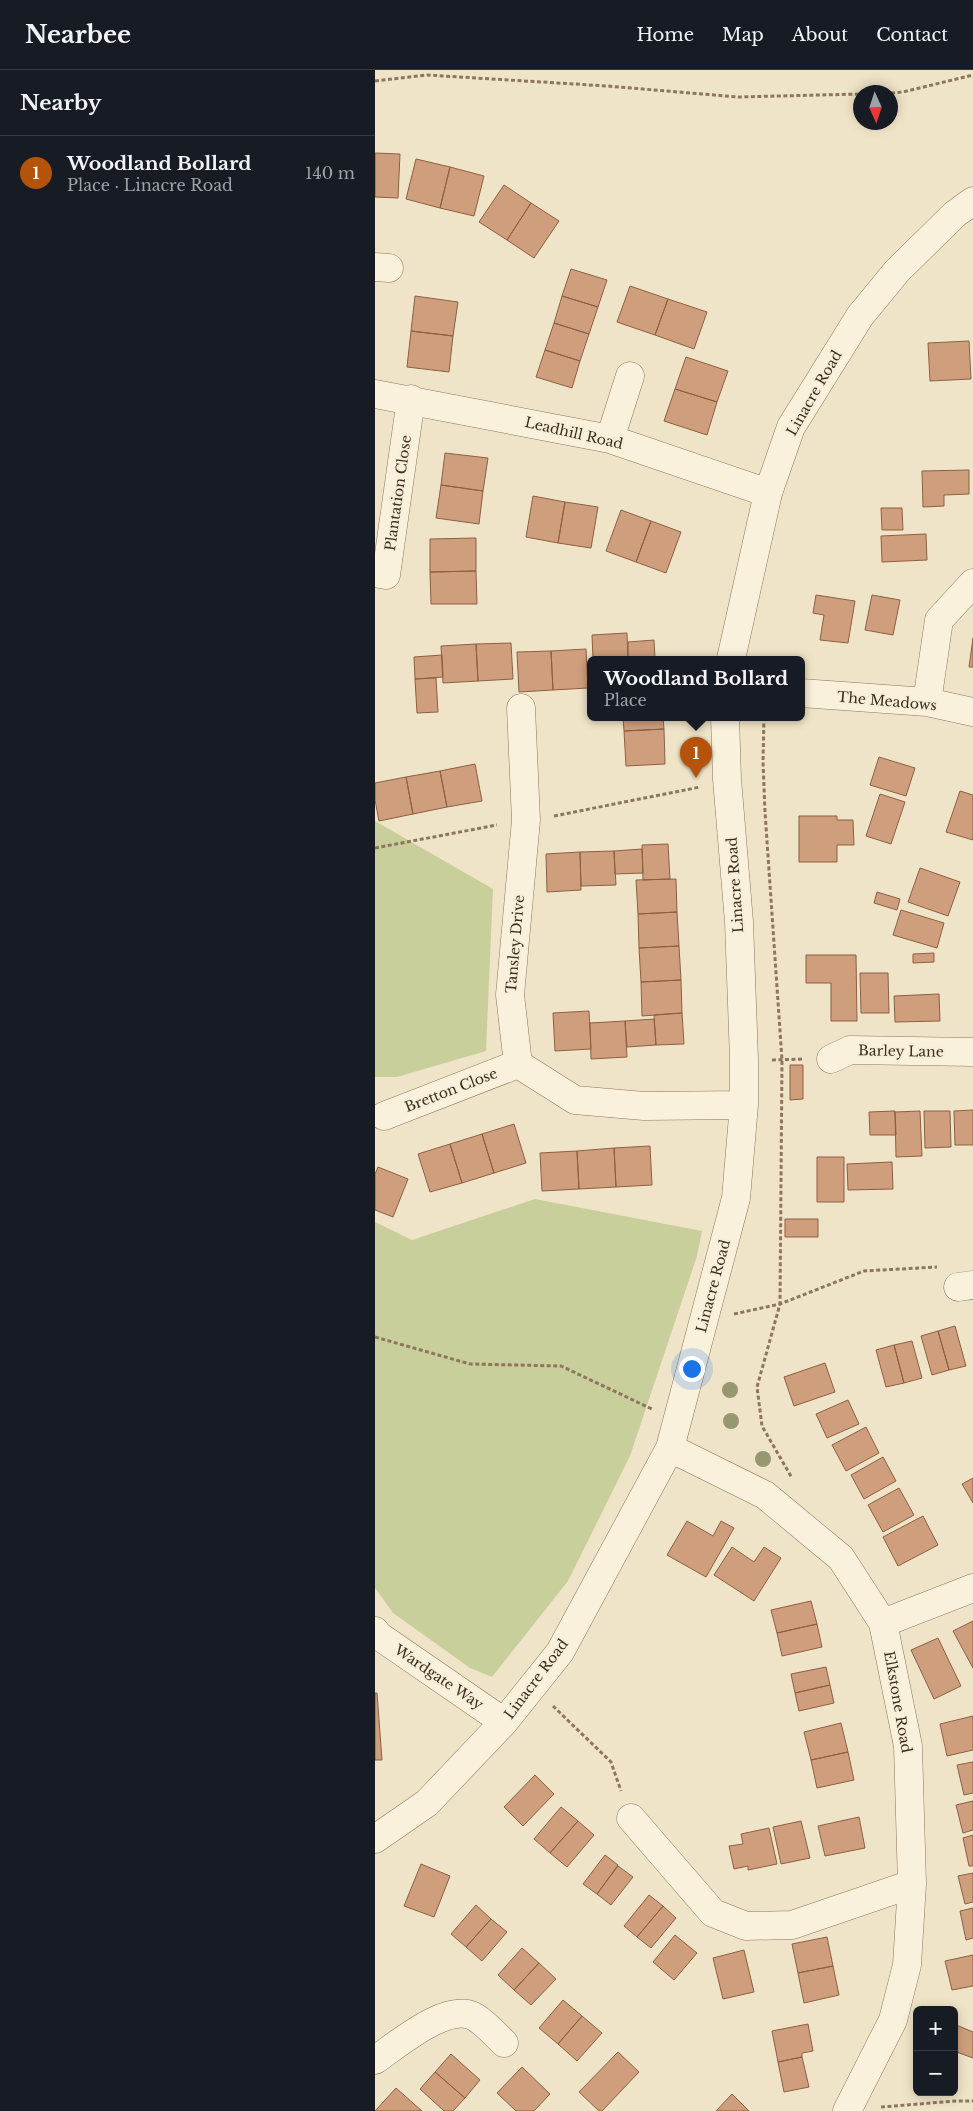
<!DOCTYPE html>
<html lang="en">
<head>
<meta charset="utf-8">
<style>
  body { margin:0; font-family:"Libre Baskerville",serif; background:#242831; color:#f1f3f6 }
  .controls { position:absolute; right:15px; bottom:15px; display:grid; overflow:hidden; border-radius:8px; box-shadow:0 2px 12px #0003 }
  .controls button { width:45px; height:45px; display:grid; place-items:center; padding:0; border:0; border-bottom:1px solid #363941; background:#171b24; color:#f1f3f6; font:25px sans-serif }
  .compass { position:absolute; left:478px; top:15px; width:45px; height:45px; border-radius:50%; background:#171b24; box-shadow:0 2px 12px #0003; rotate:177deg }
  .you { position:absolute; left:316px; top:1298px; width:18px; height:18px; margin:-12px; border:4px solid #fff; border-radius:50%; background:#1a73e8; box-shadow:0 0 0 8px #1a73e833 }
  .badge { display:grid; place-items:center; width:32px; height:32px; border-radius:50%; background:#b45309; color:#fff; font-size:16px; font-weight:700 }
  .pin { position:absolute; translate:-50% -41px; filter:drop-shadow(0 1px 2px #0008) }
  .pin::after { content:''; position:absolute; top:26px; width:18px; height:15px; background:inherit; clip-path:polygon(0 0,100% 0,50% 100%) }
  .popup { position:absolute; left:212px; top:586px; width:218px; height:65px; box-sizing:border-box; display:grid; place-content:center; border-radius:8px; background:#171b24; filter:drop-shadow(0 1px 4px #0005); font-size:16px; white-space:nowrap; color:#9ea1a6 }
  .popup b { font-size:19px; color:#f1f3f6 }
  .popup::after { content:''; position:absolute; left:50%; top:100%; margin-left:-10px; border:10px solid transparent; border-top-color:#171b24 }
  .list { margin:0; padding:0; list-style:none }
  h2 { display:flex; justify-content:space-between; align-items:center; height:65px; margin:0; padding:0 20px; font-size:21px }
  h2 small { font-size:16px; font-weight:400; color:#9ea1a6 }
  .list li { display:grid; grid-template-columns:32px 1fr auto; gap:15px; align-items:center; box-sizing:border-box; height:75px; padding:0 20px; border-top:1px solid #363941 }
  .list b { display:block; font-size:19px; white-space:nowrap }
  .list p { margin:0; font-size:16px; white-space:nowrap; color:#9ea1a6 }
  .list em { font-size:16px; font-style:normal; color:#9ea1a6 }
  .map { position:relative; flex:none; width:598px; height:2041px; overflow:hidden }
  header { display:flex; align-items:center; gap:30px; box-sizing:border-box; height:70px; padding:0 25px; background:#171b24; border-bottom:1px solid #363941 }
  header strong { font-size:24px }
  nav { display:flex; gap:28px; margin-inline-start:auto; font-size:18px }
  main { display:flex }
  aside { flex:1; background:#171b24 }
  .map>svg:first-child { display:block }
</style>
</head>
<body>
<header>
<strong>Nearbee</strong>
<nav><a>Home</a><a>Map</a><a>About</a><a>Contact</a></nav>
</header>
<main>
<aside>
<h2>Nearby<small></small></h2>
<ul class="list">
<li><span class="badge">1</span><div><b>Woodland Bollard</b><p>Place · Linacre Road</p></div><em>140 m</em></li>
</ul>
</aside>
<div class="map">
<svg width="598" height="2041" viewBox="0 0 598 2041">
  <rect width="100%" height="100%" fill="#f0e4c8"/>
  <path fill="#c9cf9b" d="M 0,751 L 118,819 L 111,981 L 22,1007 L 0,1007 Z
    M 160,1129 L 327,1161 L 322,1186 L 255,1386 L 193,1511 L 117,1607 L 95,1598 L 18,1543 L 0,1518 L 0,1152 L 37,1170 Z"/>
  <path fill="#cf9f7d" stroke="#8d5f41" d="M 0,83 L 25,84 L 23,128 L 0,127 Z
    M 41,89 L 75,97 L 65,138 L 31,129 Z
    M 75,97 L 109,106 L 99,146 L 65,138 Z
    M 129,115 L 156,133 L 132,170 L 104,152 Z
    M 156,133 L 184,151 L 159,188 L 132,170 Z
    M 196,199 L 232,210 L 223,237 L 187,226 Z
    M 255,216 L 293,229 L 280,265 L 242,252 Z
    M 40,226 L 83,232 L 78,266 L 36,261 Z
    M 187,226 L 223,237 L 214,264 L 179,253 Z
    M 293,229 L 332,242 L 319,279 L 280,265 Z
    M 179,253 L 214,264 L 205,291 L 170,280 Z
    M 36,261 L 78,266 L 74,302 L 32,297 Z
    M 594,271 L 596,309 L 555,311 L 553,273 Z
    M 170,280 L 205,291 L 197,318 L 161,307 Z
    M 311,287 L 353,301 L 342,332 L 300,319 Z
    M 300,319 L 342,332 L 332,365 L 289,351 Z
    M 70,383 L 113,388 L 108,421 L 66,415 Z
    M 594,400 L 594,424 L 569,425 L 569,436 L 548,437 L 547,401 Z
    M 66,415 L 108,421 L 104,454 L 61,448 Z
    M 158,426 L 190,432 L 183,473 L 151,467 Z
    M 190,432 L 223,437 L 216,478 L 183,473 Z
    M 506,438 L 527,438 L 528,460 L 507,460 Z
    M 246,440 L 276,451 L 261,492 L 231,481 Z
    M 276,451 L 306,462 L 291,503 L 261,492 Z
    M 551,464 L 552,490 L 507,492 L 506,466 Z
    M 101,468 L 101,501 L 55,502 L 55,469 Z
    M 101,501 L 102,534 L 56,534 L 55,502 Z
    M 441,525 L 480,531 L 473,573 L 445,570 L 449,545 L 438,543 Z
    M 497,525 L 525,530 L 518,565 L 490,560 Z
    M 252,563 L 253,589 L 218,589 L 217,565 Z
    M 598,568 L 598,597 L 594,597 Z
    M 279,570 L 280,589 L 253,589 L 253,572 Z
    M 136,573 L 138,609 L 103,611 L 101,574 Z
    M 101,574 L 103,611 L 68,613 L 66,576 Z
    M 211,579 L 213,618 L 178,620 L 176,581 Z
    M 176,581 L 178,620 L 144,622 L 142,582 Z
    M 67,585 L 68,607 L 40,609 L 39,587 Z
    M 61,608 L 63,642 L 42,643 L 40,609 Z
    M 248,647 L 288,647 L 289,659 L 249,661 Z
    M 289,659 L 290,694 L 251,696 L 249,661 Z
    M 504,687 L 540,698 L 531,726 L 495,715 Z
    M 100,694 L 107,731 L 72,737 L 65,701 Z
    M 65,701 L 72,737 L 38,744 L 31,707 Z
    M 31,707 L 38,744 L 4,751 L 0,730 L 0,713 Z
    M 585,721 L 598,725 L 598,770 L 571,762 Z
    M 505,724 L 530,732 L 516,774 L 491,766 Z
    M 424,746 L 462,746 L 462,750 L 478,750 L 479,775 L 462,775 L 462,792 L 424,792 Z
    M 293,774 L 295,809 L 268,810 L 267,775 Z
    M 267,779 L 268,803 L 240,804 L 239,781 Z
    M 239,781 L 241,815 L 206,816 L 205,782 Z
    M 205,782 L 206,820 L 172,822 L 171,784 Z
    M 545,798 L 585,812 L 573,846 L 533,832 Z
    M 301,809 L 302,842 L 263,844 L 261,810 Z
    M 502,822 L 525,829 L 522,840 L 499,833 Z
    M 526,840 L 569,853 L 562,878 L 518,865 Z
    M 302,842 L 304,876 L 264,878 L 263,844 Z
    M 304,876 L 306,910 L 266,912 L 264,878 Z
    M 559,883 L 559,892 L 538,893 L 538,884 Z
    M 431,885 L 481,885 L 482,951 L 456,951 L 456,913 L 431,913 Z
    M 485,903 L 513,903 L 514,943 L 486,943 Z
    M 306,910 L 307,943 L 267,946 L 266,912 Z
    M 564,924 L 565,951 L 520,952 L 519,926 Z
    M 214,941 L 216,979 L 180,981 L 178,943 Z
    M 307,943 L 309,974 L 281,975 L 279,945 Z
    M 279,949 L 281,975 L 252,977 L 250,951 Z
    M 250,951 L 252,987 L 216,989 L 215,953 Z
    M 415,995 L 428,995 L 428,1029 L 415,1030 Z
    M 598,1040 L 598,1075 L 580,1075 L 579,1041 Z
    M 520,1041 L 521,1065 L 495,1065 L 494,1042 Z
    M 545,1041 L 547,1086 L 521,1087 L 520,1042 Z
    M 549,1041 L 575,1041 L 576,1077 L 550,1078 Z
    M 139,1054 L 151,1093 L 119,1103 L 107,1064 Z
    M 107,1064 L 119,1103 L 87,1113 L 75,1074 Z
    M 75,1074 L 87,1113 L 55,1122 L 43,1084 Z
    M 275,1076 L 277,1115 L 241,1117 L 239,1078 Z
    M 239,1078 L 241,1117 L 204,1119 L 202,1081 Z
    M 202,1081 L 204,1119 L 167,1121 L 165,1083 Z
    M 442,1087 L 469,1087 L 469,1132 L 442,1132 Z
    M 517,1092 L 518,1119 L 473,1120 L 472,1094 Z
    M 3,1097 L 33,1109 L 18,1147 L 0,1140 L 0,1104 Z
    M 410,1149 L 443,1149 L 443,1167 L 410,1167 Z
    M 580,1256 L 591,1296 L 574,1300 L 563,1261 Z
    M 563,1261 L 574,1300 L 557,1305 L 546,1266 Z
    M 537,1271 L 547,1308 L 529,1313 L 519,1275 Z
    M 519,1275 L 529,1313 L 511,1317 L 501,1280 Z
    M 450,1293 L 460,1322 L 419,1336 L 409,1307 Z
    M 473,1330 L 484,1354 L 452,1368 L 441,1344 Z
    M 491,1357 L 504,1383 L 471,1401 L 457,1375 Z
    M 508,1387 L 521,1411 L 489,1429 L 476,1405 Z
    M 598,1408 L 598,1433 L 587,1414 Z
    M 524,1418 L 539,1445 L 508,1462 L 493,1435 Z
    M 548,1446 L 563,1475 L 523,1496 L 508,1467 Z
    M 312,1451 L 338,1466 L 346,1451 L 359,1458 L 331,1507 L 292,1485 Z
    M 357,1477 L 379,1492 L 389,1477 L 406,1488 L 379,1531 L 339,1505 Z
    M 436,1531 L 442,1554 L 402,1563 L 396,1540 Z
    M 598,1551 L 598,1598 L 578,1561 Z
    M 442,1554 L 447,1577 L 407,1586 L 402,1563 Z
    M 563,1568 L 586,1616 L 559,1629 L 536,1580 Z
    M 451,1597 L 455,1615 L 420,1623 L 416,1604 Z
    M 455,1615 L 459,1633 L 424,1641 L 420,1623 Z
    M 0,1623 L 2,1623 L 7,1690 L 0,1690 Z
    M 598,1646 L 598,1680 L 572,1686 L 565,1654 Z
    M 466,1653 L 473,1682 L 436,1690 L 429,1662 Z
    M 473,1682 L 479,1710 L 442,1718 L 436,1690 Z
    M 598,1692 L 598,1723 L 589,1725 L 582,1695 Z
    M 160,1705 L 179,1724 L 148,1756 L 129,1737 Z
    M 598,1731 L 598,1760 L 588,1763 L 581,1735 Z
    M 186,1737 L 203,1751 L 175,1783 L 159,1769 Z
    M 484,1747 L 490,1778 L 450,1786 L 443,1756 Z
    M 203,1751 L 219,1765 L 192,1797 L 175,1783 Z
    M 426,1751 L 435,1788 L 406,1794 L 398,1757 Z
    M 394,1758 L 402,1794 L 373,1800 L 373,1796 L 359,1799 L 354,1776 L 368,1774 L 366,1764 Z
    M 598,1765 L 598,1796 L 594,1796 L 588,1768 Z
    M 230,1785 L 243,1795 L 222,1824 L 208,1814 Z
    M 46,1794 L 75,1806 L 59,1847 L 29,1836 Z
    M 243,1796 L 258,1807 L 236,1835 L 222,1824 Z
    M 598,1803 L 598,1832 L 590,1834 L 583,1806 Z
    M 274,1825 L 288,1836 L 262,1867 L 249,1856 Z
    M 101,1835 L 116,1849 L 91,1877 L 76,1864 Z
    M 288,1836 L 301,1848 L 276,1878 L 262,1867 Z
    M 598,1838 L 598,1868 L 591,1870 L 585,1841 Z
    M 116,1849 L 132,1862 L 107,1891 L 91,1877 Z
    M 300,1865 L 322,1883 L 299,1910 L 278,1892 Z
    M 452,1867 L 458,1896 L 423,1903 L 417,1874 Z
    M 147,1878 L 164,1893 L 139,1920 L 123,1905 Z
    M 369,1880 L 379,1922 L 348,1929 L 338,1888 Z
    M 598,1885 L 598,1916 L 577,1920 L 570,1891 Z
    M 164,1893 L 181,1909 L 156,1935 L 139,1920 Z
    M 458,1896 L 464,1925 L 429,1933 L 423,1903 Z
    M 188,1930 L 207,1946 L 183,1974 L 164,1958 Z
    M 207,1946 L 227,1963 L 202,1991 L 183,1974 Z
    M 433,1954 L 438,1981 L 427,1983 L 427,1987 L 403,1992 L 397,1961 Z
    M 579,1954 L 598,1962 L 598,1988 L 579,1981 Z
    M 243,1982 L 264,2002 L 227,2041 L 224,2041 L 204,2022 Z
    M 76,1984 L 105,2010 L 90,2028 L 60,2002 Z
    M 427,1987 L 434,2017 L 409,2022 L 403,1992 Z
    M 147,1997 L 175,2024 L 159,2041 L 141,2041 L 122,2023 Z
    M 60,2002 L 90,2028 L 78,2041 L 69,2041 L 45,2019 Z
    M 21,2018 L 47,2041 L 0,2041 Z
    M 357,2024 L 374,2041 L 341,2041 Z"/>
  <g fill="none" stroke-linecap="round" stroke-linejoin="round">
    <g stroke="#8d765c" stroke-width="29">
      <path id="minor" d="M 0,197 L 14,198
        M 0,324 L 235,369 L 393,423
        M 235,369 L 255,306
        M 0,503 L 11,505 L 36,329
        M 356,589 L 393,423 L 416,357 L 485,246 L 522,201 L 580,144 L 598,131
        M 426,623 L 552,632 L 598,642
        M 552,632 L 564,550 L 598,513
        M 146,638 L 151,750 L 135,925 L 143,994 L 200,1030 L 269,1036 L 369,1035
        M 456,989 L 475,980 L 598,982
        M 9,1046 L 143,994
        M 583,1217 L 598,1215
        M 295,1378 L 390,1425 L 466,1488 L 508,1553 L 533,1676 L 537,1814 L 532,1895 L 518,1950 L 472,2041
        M 508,1553 L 598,1518
        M 0,1561 L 4,1566 L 129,1652
        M 256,1748 L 338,1843 L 371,1856 L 417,1855 L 537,1814
        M 0,1769 L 52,1733 L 129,1652 L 185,1582 L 295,1378 L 361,1128 L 369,1035 L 369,989 L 364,852 L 352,709 L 350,647
        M 0,1990 C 22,1975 73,1931 100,1947 C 110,1953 120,1964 129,1973"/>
    </g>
    <path stroke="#8d765c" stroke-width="3" stroke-dasharray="4 2.5" stroke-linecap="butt" d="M 0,11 L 52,5 L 232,16 L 363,27 L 486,24
      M 516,23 L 528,22 L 598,5
      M 389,647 L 388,692 L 390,742 L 407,990 L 405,1234 L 382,1317 L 387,1356 L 417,1408
      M 179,746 L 325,717
      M 0,778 L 122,755
      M 397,990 L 429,989
      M 359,1244 L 405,1234 L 489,1201 L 562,1197
      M 0,1267 L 95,1294 L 186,1296 L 277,1339
      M 178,1636 L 236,1692 L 246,1721
      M 506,2037 L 581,2031 L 598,2031"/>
    <use href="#minor" stroke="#faf1dc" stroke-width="28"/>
  </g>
  <g fill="#96986f">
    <circle cx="355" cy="1320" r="8"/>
    <circle cx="356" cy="1351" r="8"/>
    <circle cx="388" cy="1389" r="8"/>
  </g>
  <g text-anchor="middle" stroke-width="4" stroke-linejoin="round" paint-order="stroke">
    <g font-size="14" fill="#3d2e20" stroke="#f7eed8">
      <text transform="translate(439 323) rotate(-60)" y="5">Linacre Road</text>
      <text transform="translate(199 363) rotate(13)" y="5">Leadhill Road</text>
      <text transform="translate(23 423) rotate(-82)" y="5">Plantation Close</text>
      <text transform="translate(512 631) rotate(5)" y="5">The Meadows</text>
      <text transform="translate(360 815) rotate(-94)" y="5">Linacre Road</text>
      <text transform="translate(140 874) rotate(-85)" y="5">Tansley Drive</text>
      <text transform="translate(526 981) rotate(1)" y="5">Barley Lane</text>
      <text transform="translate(76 1020) rotate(-21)" y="5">Bretton Close</text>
      <text transform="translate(338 1216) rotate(-75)" y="5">Linacre Road</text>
      <text transform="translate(64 1607) rotate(34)" y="5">Wardgate Way</text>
      <text transform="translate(161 1609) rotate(-53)" y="5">Linacre Road</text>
      <text transform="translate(523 1632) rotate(80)" y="5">Elkstone Road</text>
    </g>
  </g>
</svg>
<div class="controls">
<button>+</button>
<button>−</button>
</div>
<svg class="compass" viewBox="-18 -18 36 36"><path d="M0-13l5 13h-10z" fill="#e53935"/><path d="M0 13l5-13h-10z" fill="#9ea1a6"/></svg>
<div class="you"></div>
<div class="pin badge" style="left:321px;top:708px">1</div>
<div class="popup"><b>Woodland Bollard</b>Place</div>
</div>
</main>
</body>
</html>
